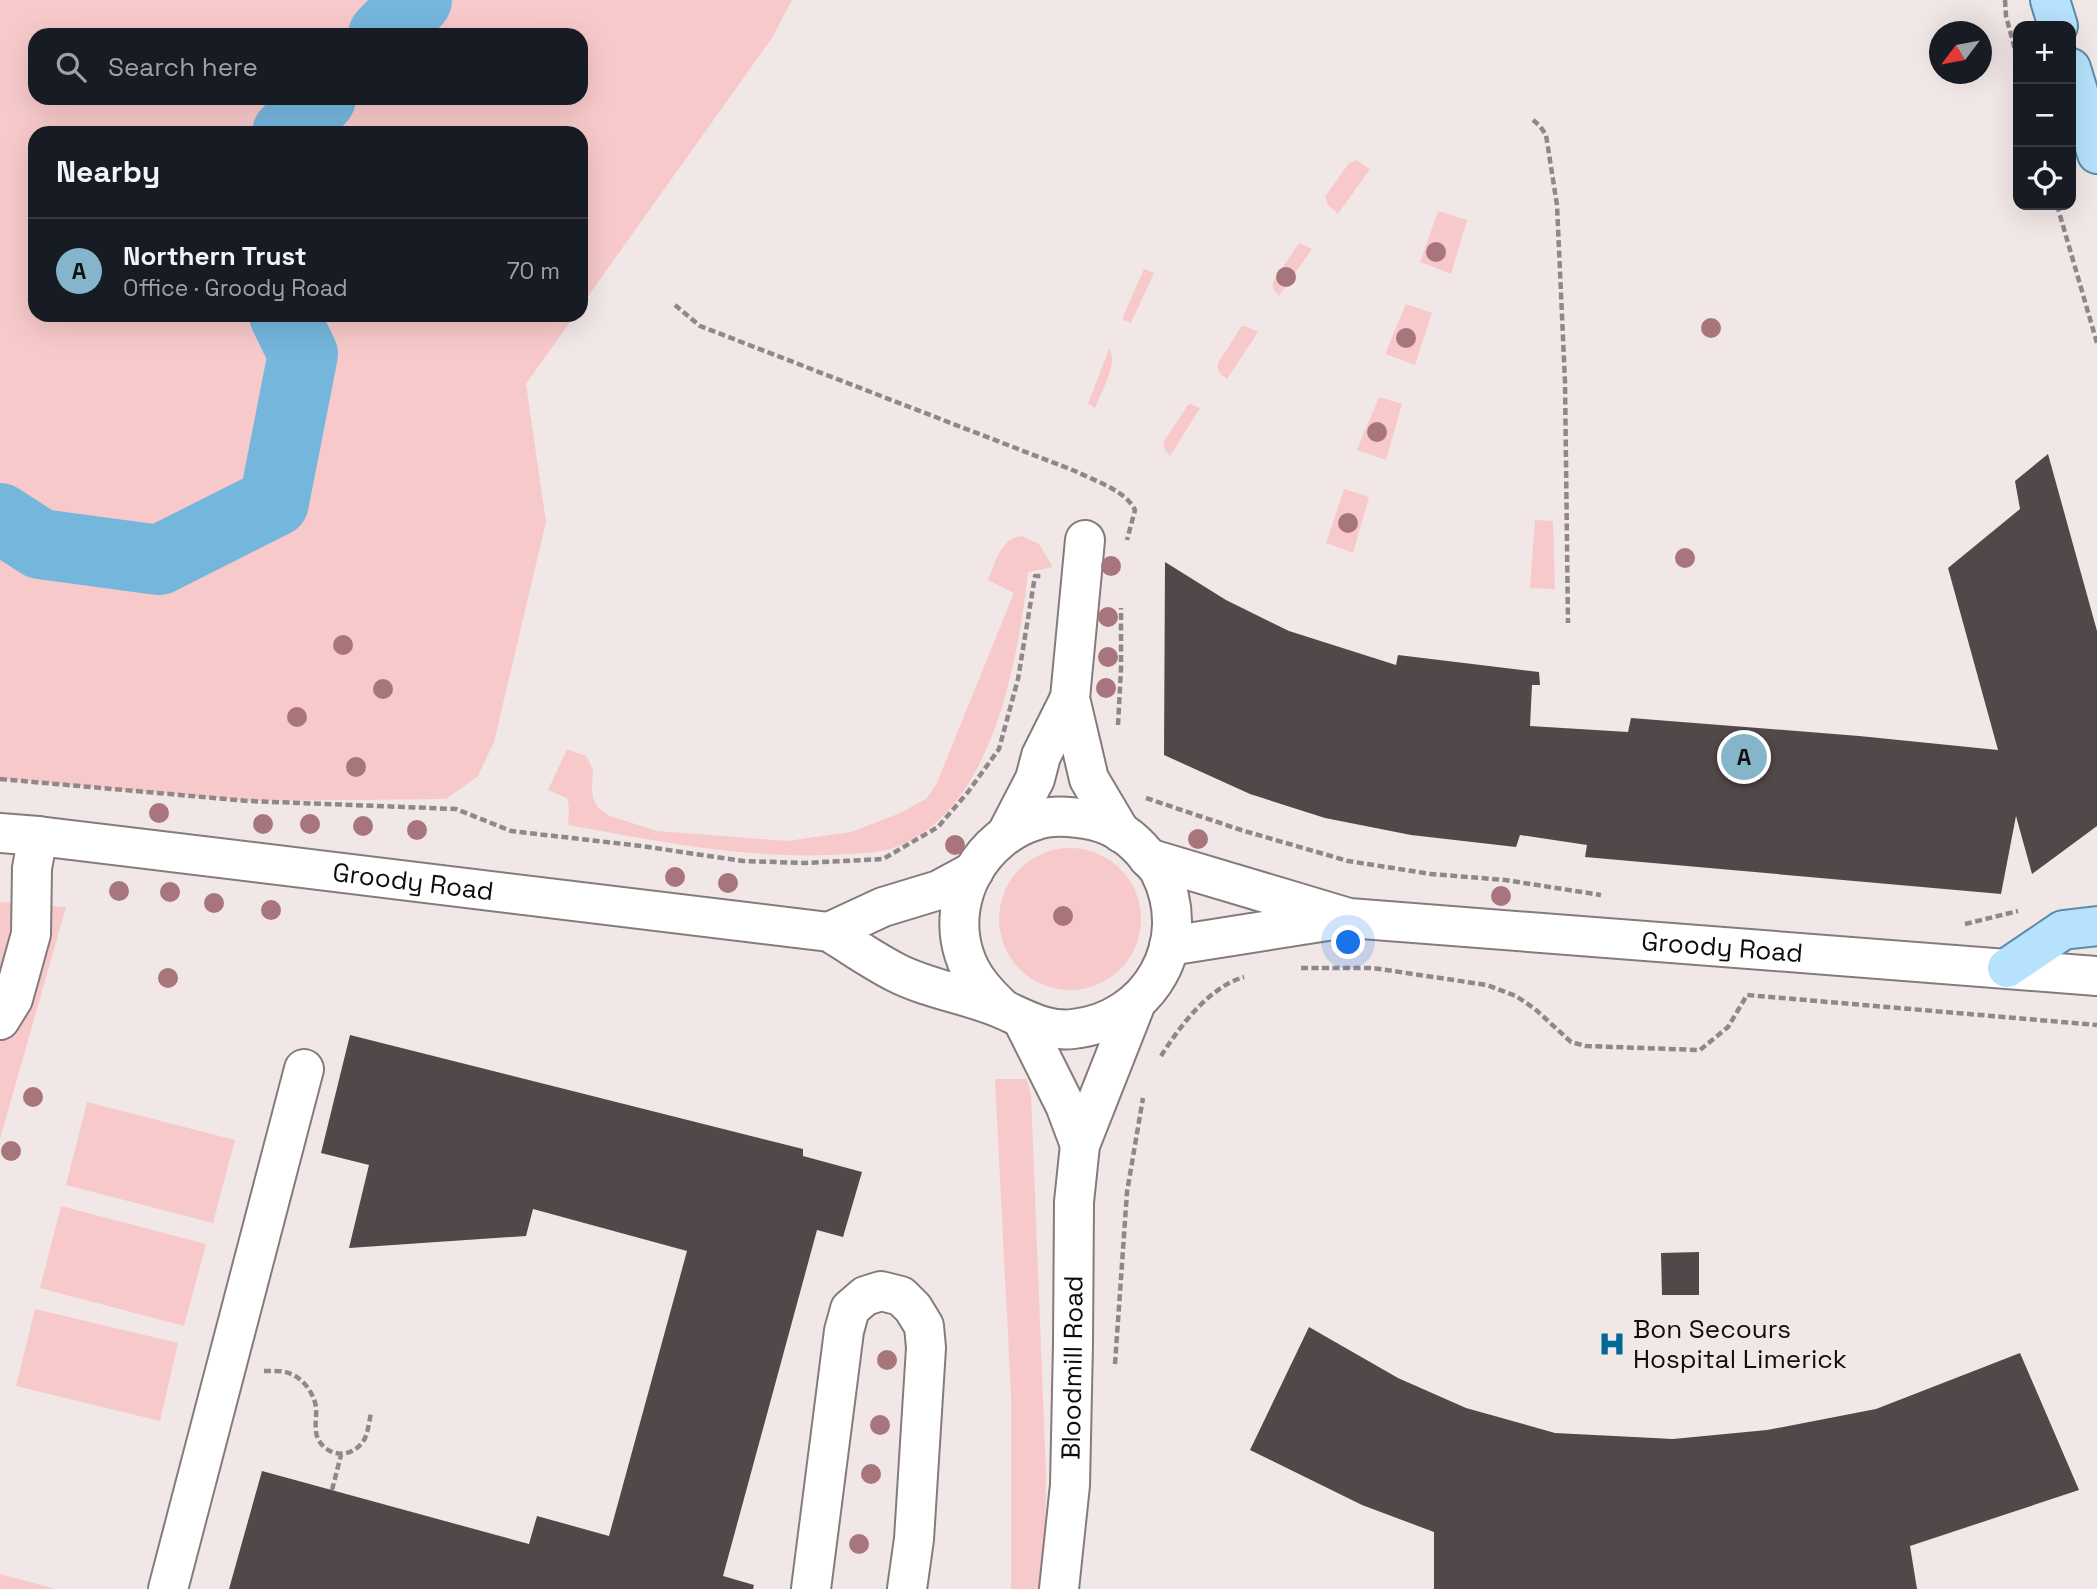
<!DOCTYPE html>
<html lang="en">
<head>
<meta charset="utf-8">
<style>
  body { margin:0; font-family:"Space Grotesk",sans-serif; background:#20242c; color:#f1f3f6 }
  .controls { position:absolute; right:21px; top:21px; display:grid; overflow:hidden; border-radius:14px; box-shadow:0 7px 28px #0002 }
  .controls button { width:63px; height:63px; display:grid; place-items:center; padding:0; border:0; border-bottom:2px solid #363941; background:#171b24; color:#f1f3f6; font:35px sans-serif }
  .compass { position:absolute; left:1929px; top:21px; width:63px; height:63px; border-radius:50%; background:#171b24; box-shadow:0 7px 28px #0002; rotate:238deg }
  .you { position:absolute; left:1349px; top:943px; width:24px; height:24px; margin:-18px; border:5px solid #fff; border-radius:50%; background:#1a73e8; box-shadow:0 0 0 10px #1a73e833 }
  .badge { display:grid; place-items:center; width:46px; height:46px; border-radius:50%; background:#85b5cb; color:#111; font-size:23px; font-weight:700 }
  .pin { position:absolute; translate:-50% -50%; border:4px solid #fff; box-shadow:0 2px 7px #0006 }
  .list { margin:0; padding:0; list-style:none }
  h2 { display:flex; justify-content:space-between; align-items:center; height:91px; margin:0; padding:0 28px; font-size:30px }
  h2 small { font-size:23px; font-weight:400; color:#9ea1a6 }
  .list li { display:grid; grid-template-columns:46px 1fr auto; gap:21px; align-items:center; box-sizing:border-box; height:105px; padding:0 28px; border-top:2px solid #363941 }
  .list b { display:block; font-size:26px; white-space:nowrap }
  .list p { margin:0; font-size:23px; white-space:nowrap; color:#9ea1a6 }
  .list em { font-size:23px; font-style:normal; color:#9ea1a6 }
  .icon { flex:none; width:38px; height:38px; fill:none; stroke:currentColor; stroke-width:2; stroke-linecap:round; stroke-linejoin:round }
  .map { position:relative; flex:none; width:2097px; height:1589px; overflow:hidden }
  .search { position:absolute; background:#171b24; box-shadow:0 7px 28px #0002; left:28px; top:28px; width:560px; height:77px; display:flex; align-items:center; gap:18px; box-sizing:border-box; padding:0 24px; border-radius:21px; color:#9ea1a6; font-size:26px }
  .panel { position:absolute; background:#171b24; box-shadow:0 7px 28px #0002; left:28px; top:126px; width:560px; height:196px; border-radius:21px }
  .map>svg:first-child { display:block }
</style>
</head>
<body>
<div class="map">
<svg width="2097" height="1589" viewBox="0 0 2097 1589">
  <rect width="100%" height="100%" fill="#f2e7e7"/>
  <path fill="#f7c9ca" fill-rule="evenodd" d="M 0,0 L 792,0 L 772,38 L 581,306 L 581,133 L 35,133 L 35,315 L 575,315 L 526,384 L 546,522 L 494,742 L 478,776 L 446,799 L 248,801 L 0,779 ZM 35,35 L 581,35 L 581,98 L 35,98 Z
    M 1356,160 L 1370,169 L 1338,214 L 1328,205 L 1325,197 L 1349,163 Z
    M 1438,211 L 1467,220 L 1451,274 L 1420,262 Z
    M 1299,243 L 1312,249 L 1279,296 L 1273,289 L 1273,282 Z
    M 1144,269 L 1154,273 L 1131,323 L 1122,319 Z
    M 1406,304 L 1432,313 L 1415,365 L 1385,354 Z
    M 1245,326 L 1258,332 L 1227,379 C 1220,375 1217,372 1218,363 L 1241,327 Z
    M 1109,349 C 1119,362 1101,392 1095,408 L 1088,404 Z
    M 1379,397 L 1402,404 L 1386,460 L 1357,450 Z
    M 1191,404 L 1200,408 L 1170,456 L 1164,448 L 1164,441 L 1188,405 Z
    M 1344,489 L 1369,497 L 1353,553 L 1326,543 Z
    M 1535,520 L 1553,521 L 1555,589 L 1530,588 Z
    M 1022,536 L 1039,544 L 1053,567 L 1028,572 C 1018,662 992,814 893,848 C 878,853 862,853 846,854 C 753,861 658,841 568,825 L 569,809 L 567,798 L 548,790 L 567,749 L 586,756 L 590,763 L 593,771 L 592,786 L 593,798 L 598,808 L 610,816 L 657,831 L 787,841 L 851,832 L 898,814 L 926,799 L 936,785 L 1014,593 L 988,580 C 995,562 1001,538 1022,536 Z
    M999 919a71 71 0 1 1 142 0a71 71 0 1 1-142 0Z
    M 0,902 L 66,907 L 0,1139 Z
    M 995,1079 L 1027,1079 L 1031,1095 L 1046,1474 L 1045,1557 L 1041,1589 L 1011,1589 L 1011,1395 Z
    M 87,1102 L 235,1140 L 213,1223 L 66,1185 Z
    M 61,1206 L 206,1244 L 184,1326 L 40,1288 Z
    M 35,1309 L 178,1343 L 160,1421 L 16,1386 Z
    M 0,1574 L 56,1589 L 0,1589 Z"/>
  <g fill="none" stroke-linecap="round" stroke-linejoin="round">
    <path stroke="#75b6dd" stroke-width="70" d="M 383,35 L 417,0
      M 287,133 L 321,98
      M 0,518 L 40,544 L 159,560 L 274,502 L 303,354 L 284,315"/>
  </g>
  <path fill="#514849" d="M 2048,454 L 2097,631 L 2097,826 L 2032,874 L 2016,816 L 2001,894 L 1585,857 L 1587,845 L 1520,835 L 1516,847 L 1411,835 L 1325,818 L 1250,794 L 1164,755 L 1165,562 L 1226,600 L 1289,631 L 1396,665 L 1398,655 L 1539,672 L 1540,685 L 1532,685 L 1530,726 L 1628,732 L 1631,718 L 1859,736 L 1998,750 L 1948,568 L 2020,509 L 2015,481 Z
    M 350,1035 L 803,1149 L 803,1156 L 862,1172 L 843,1237 L 817,1230 L 723,1576 L 754,1585 L 753,1589 L 229,1589 L 262,1471 L 529,1544 L 537,1516 L 609,1536 L 687,1251 L 533,1209 L 526,1236 L 349,1248 L 369,1165 L 321,1153 Z
    M 1699,1252 L 1699,1295 L 1662,1295 L 1661,1253 Z
    M 1309,1327 L 1398,1378 L 1466,1408 L 1555,1433 L 1673,1439 L 1767,1430 L 1876,1409 L 2020,1353 L 2079,1490 L 1910,1546 L 1917,1589 L 1434,1589 L 1434,1532 L 1362,1505 L 1250,1450 Z"/>
  <g fill="none" stroke-linecap="round" stroke-linejoin="round">
    <g stroke="#857b7b" stroke-width="42">
      <g id="minor">
        <path d="M 1085,540 L 1070,698 L 1089,779 L 1121,833"/>
        <path id="s1" d="M 0,833 L 38,836 L 829,932 C 851,945 873,961 897,973 C 928,989 970,995 1002,1009 C 1025,1019 1046,1032 1073,1029 C 1150,1021 1195,942 1160,872 C 1157,866 1151,861 1147,856 C 1134,840 1116,826 1095,821 C 1076,817 1056,814 1037,820 C 982,836 946,897 964,954 C 971,977 986,993 1003,1009"/>
        <path d="M 1007,833 L 1035,779 L 1041,756 L 1070,698"/>
        <path id="s2" d="M 1148,858 L 1349,918 L 2097,976"/>
        <path d="M 829,932 L 883,907 L 939,890 L 974,871"/>
        <path d="M 1169,946 L 1340,919"/>
        <path d="M 1022,1019 L 1065,1105 L 1080,1145"/>
        <path d="M 0,1020 L 13,999 L 31,934 L 32,868 L 38,836"/>
        <path d="M 168,1589 L 304,1069"/>
        <path d="M 811,1589 L 844,1331 L 850,1309 L 865,1296 L 881,1291 L 901,1296 L 913,1308 L 924,1326 L 926,1348 L 914,1539 L 907,1589"/>
        <path id="s3" d="M 1059,1589 L 1070,1485 L 1073,1344 L 1074,1202 L 1080,1145 L 1136,1003"/>
      </g>
    </g>
    <g stroke="#5d8ba8" stroke-width="42">
      <path id="major" d="M 2050,0 L 2058,26
        M 2071,68 L 2097,154
        M 2007,968 L 2063,930 L 2097,926"/>
    </g>
    <path stroke="#908888" stroke-width="4.5" stroke-dasharray="7 3.5" stroke-linecap="butt" d="M 2005,0 L 2006,16 L 2018,61
      M 1533,120 L 1540,126 L 1546,135 L 1557,205 L 1565,382 L 1568,623
      M 2057,205 L 2097,343
      M 675,305 L 700,326 L 1075,471 C 1095,481 1125,490 1135,510 L 1127,540
      M 1118,725 L 1121,669 L 1121,608
      M 0,779 L 248,801 L 456,809 L 511,831 L 641,846 L 743,861 L 805,863 L 883,859 L 938,827 L 968,792 L 999,749 L 1018,679 L 1035,576 L 1043,576
      M 1146,798 L 1241,830 L 1348,861 L 1431,874 L 1505,880 L 1601,895
      M 1965,924 L 2018,911
      M 1301,968 L 1373,968 L 1487,985 L 1516,996 L 1535,1009 L 1571,1042 L 1586,1046 L 1700,1050 L 1728,1027 L 1747,995 L 2097,1025
      M 1161,1056 C 1180,1026 1209,987 1244,977
      M 1115,1364 L 1127,1192 L 1143,1098
      M 264,1371 C 273,1371 283,1370 291,1374 C 303,1378 315,1395 316,1408 C 317,1419 313,1430 319,1441 C 330,1458 353,1458 364,1440 C 368,1433 369,1422 371,1413
      M 332,1490 L 341,1455"/>
    <use href="#minor" stroke="#fff" stroke-width="38"/>
    <use href="#major" stroke="#b6e2fd" stroke-width="38"/>
  </g>
  <g fill="#a8757d">
    <circle cx="1436" cy="252" r="10"/>
    <circle cx="1286" cy="277" r="10"/>
    <circle cx="1711" cy="328" r="10"/>
    <circle cx="1406" cy="338" r="10"/>
    <circle cx="1377" cy="432" r="10"/>
    <circle cx="1348" cy="523" r="10"/>
    <circle cx="1685" cy="558" r="10"/>
    <circle cx="1111" cy="566" r="10"/>
    <circle cx="1108" cy="617" r="10"/>
    <circle cx="343" cy="645" r="10"/>
    <circle cx="1108" cy="657" r="10"/>
    <circle cx="1106" cy="688" r="10"/>
    <circle cx="383" cy="689" r="10"/>
    <circle cx="297" cy="717" r="10"/>
    <circle cx="356" cy="767" r="10"/>
    <circle cx="159" cy="813" r="10"/>
    <circle cx="263" cy="824" r="10"/>
    <circle cx="310" cy="824" r="10"/>
    <circle cx="363" cy="826" r="10"/>
    <circle cx="417" cy="830" r="10"/>
    <circle cx="1198" cy="839" r="10"/>
    <circle cx="955" cy="845" r="10"/>
    <circle cx="675" cy="877" r="10"/>
    <circle cx="728" cy="883" r="10"/>
    <circle cx="119" cy="891" r="10"/>
    <circle cx="170" cy="892" r="10"/>
    <circle cx="1501" cy="896" r="10"/>
    <circle cx="214" cy="903" r="10"/>
    <circle cx="271" cy="910" r="10"/>
    <circle cx="1063" cy="916" r="10"/>
    <circle cx="168" cy="978" r="10"/>
    <circle cx="33" cy="1097" r="10"/>
    <circle cx="11" cy="1151" r="10"/>
    <circle cx="887" cy="1360" r="10"/>
    <circle cx="880" cy="1425" r="10"/>
    <circle cx="871" cy="1474" r="10"/>
    <circle cx="859" cy="1544" r="10"/>
  </g>
  <defs>
    <g id="hospital-bare" transform="scale(2.1)"><path d="M-5-5h3v3.5h4V-5h3V5h-3V1.5h-4V5h-3Z" fill="#006997" stroke="#f2e7e7" stroke-width="2.5" paint-order="stroke"/></g>
  </defs>
  <g fill-rule="evenodd">
    <use href="#hospital-bare" x="1612" y="1344"/>
  </g>
  <g text-anchor="middle" stroke-width="7" stroke-linejoin="round" paint-order="stroke">
    <g font-size="26" fill="#100c0c" stroke="#f2e7e7">
      <text dy="9" stroke="none"><textPath href="#s1" startOffset="416">Groody Road</textPath></text>
      <text dy="9" stroke="none"><textPath href="#s2" startOffset="584">Groody Road</textPath></text>
      <text dy="9" stroke="none"><textPath href="#s3" startOffset="222">Bloodmill Road</textPath></text>
    </g>
    <g font-size="26" fill="#100c0c" stroke="#f2e7e7" text-anchor="start">
      <text x="1633" y="1338">Bon Secours<tspan x="1633" dy="30">Hospital Limerick</tspan></text>
    </g>
  </g>
</svg>
<div class="controls">
<button>+</button>
<button>−</button>
<button><svg class="icon" aria-label="locate" viewBox="0 0 24 24"><circle cx="12" cy="12" r="6"/><path d="M12 2v4M12 18v4M2 12h4M18 12h4"/></svg></button>
</div>
<svg class="compass" viewBox="-18 -18 36 36"><path d="M0-13l5 13h-10z" fill="#e53935"/><path d="M0 13l5-13h-10z" fill="#9ea1a6"/></svg>
<div class="you"></div>
<div class="pin badge" style="left:1744px;top:757px">A</div>
<div class="search"><svg class="icon" aria-label="search" viewBox="0 0 24 24"><circle cx="10" cy="10" r="6"/><path d="M15 15l6 6"/></svg>Search here</div>
<section class="panel">
<h2>Nearby<small></small></h2>
<ul class="list">
<li><span class="badge">A</span><div><b>Northern Trust</b><p>Office · Groody Road</p></div><em>70 m</em></li>
</ul>
</section>
</div>
</body>
</html>
